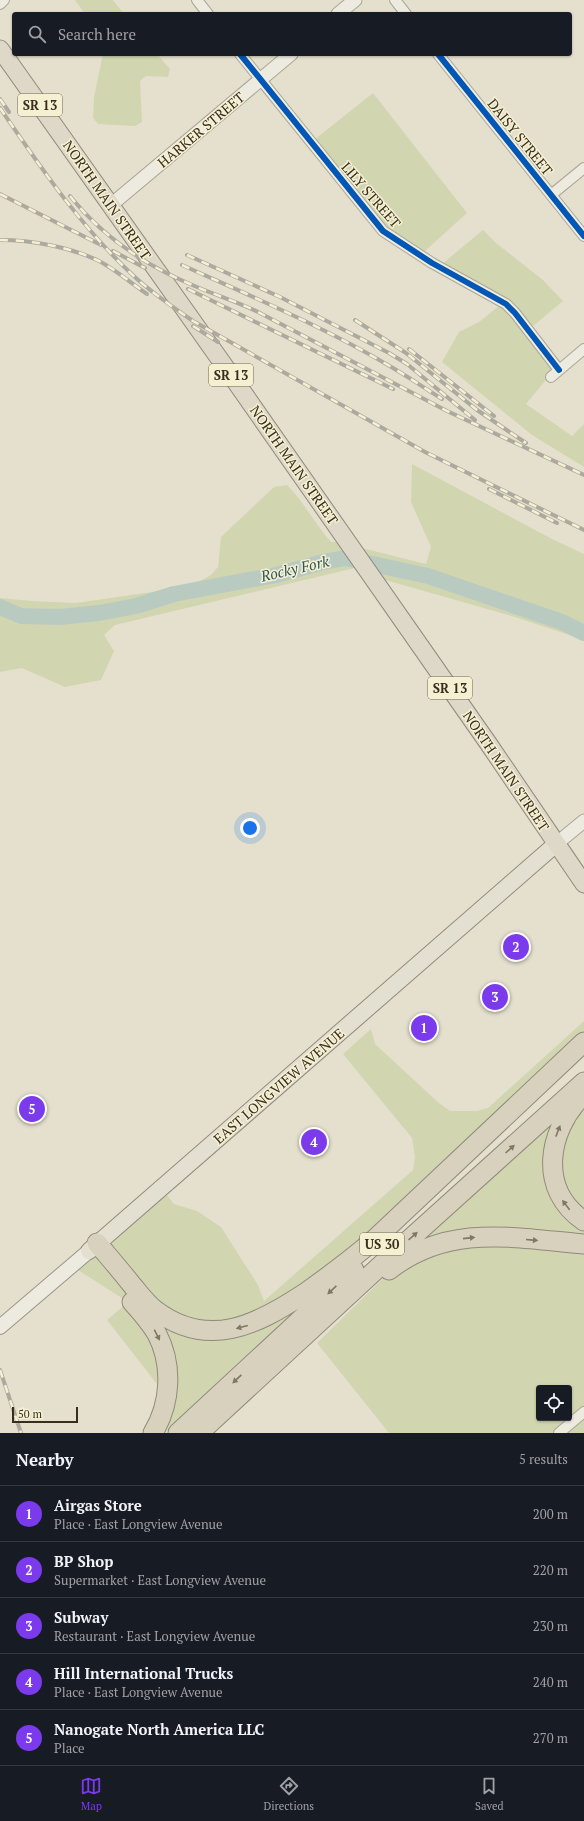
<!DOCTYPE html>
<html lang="en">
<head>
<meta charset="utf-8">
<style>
  body { margin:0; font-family:"PT Serif",serif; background:#20242c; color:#f1f3f6 }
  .controls { position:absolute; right:12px; bottom:12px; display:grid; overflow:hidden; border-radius:4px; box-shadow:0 1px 3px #0004 }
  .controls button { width:36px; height:36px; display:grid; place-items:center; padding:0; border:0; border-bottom:1px solid #363941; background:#171b24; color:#f1f3f6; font:20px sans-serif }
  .scale { position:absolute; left:12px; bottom:10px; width:66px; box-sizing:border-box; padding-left:4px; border:2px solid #392e1e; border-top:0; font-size:11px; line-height:14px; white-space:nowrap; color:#392e1e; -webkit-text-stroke:3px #f6f0d3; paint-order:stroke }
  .you { position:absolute; left:250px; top:828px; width:14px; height:14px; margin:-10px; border:3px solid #fff; border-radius:50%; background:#1a73e8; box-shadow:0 0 0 6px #1a73e833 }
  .badge { display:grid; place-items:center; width:26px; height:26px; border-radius:50%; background:#7c3aed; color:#fff; font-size:13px; font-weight:700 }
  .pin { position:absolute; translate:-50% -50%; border:2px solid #fff; box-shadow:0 1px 4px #0006 }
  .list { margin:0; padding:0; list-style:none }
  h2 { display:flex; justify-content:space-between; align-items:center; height:52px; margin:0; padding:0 16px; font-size:17px }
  h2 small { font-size:13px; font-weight:400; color:#9ea1a6 }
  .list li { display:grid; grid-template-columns:26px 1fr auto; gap:12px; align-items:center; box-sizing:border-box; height:56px; padding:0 16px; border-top:1px solid #363941 }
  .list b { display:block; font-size:15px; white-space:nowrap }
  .list p { margin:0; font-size:13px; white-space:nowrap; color:#9ea1a6 }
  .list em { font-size:13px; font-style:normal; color:#9ea1a6 }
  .icon { flex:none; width:22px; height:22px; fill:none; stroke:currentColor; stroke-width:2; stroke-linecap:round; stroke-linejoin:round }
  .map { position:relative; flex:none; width:584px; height:1433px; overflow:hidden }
  .search { position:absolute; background:#171b24; box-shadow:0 1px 3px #0004; left:12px; right:12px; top:12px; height:44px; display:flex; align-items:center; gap:10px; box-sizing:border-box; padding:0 14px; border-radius:4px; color:#9ea1a6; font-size:15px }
  .sheet { height:332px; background:#171b24 }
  nav { display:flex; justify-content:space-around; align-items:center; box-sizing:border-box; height:56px; border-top:1px solid #363941; background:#171b24; font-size:11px; color:#9ea1a6 }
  nav a { display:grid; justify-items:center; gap:2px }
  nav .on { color:#7c3aed }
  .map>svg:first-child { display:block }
</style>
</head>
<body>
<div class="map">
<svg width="584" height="1433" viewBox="0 0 584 1433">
  <rect width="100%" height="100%" fill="#e5e0ce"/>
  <path fill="#d1d6b0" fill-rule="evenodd" d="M 75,0 L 113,0 L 124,14 L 85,14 Z
    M 103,54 L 157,54 L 170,69 L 168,77 L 146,76 L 140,81 L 142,122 L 135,126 L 98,124 L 93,118 L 94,97 Z
    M 373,93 L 467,213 L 425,251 L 393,233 L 380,222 L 314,140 Z
    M 483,230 L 496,243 L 543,280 L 563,301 L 533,326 L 507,299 L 442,264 Z
    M 500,305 L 525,332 L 555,369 L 526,404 L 572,436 L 584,424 L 584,467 L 532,435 L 442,362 L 459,332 L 479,322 Z
    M 412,464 L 552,539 L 584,554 L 584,640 L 515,617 L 382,579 L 362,548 L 426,564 L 431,547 L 411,502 Z
    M 287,485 C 304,502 315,524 331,542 L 339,542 L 355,568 L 115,625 L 104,635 L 114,651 L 101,680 L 65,687 L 22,668 L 0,672 L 0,598 L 32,601 L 76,603 L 159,591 L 200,581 L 211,575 L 218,567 L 221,537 L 274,487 Z
    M 584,1021 L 584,1033 L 387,1219 L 318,1290 L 164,1433 L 144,1433 L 152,1421 L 160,1388 L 107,1320 L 128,1302 L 78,1270 L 165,1193 L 174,1204 L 197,1211 L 221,1227 L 258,1285 L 264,1301 L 413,1170 L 415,1157 L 412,1138 L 343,1054 L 371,1029 L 375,1044 L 439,1103 L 450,1111 L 477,1111 L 488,1108 Z
    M 584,1099 L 584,1433 L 389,1433 L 317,1343 L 415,1247 L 557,1120 ZM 539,1388 L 569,1388 L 569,1418 L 539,1418 Z"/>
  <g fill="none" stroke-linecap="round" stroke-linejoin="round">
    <path stroke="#b9cbc1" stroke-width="16" d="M 0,607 L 21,616 L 60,617 L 99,613 L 136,606 L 174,594 L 276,575 L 323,562 L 345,558 L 428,576 L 562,622 L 584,633"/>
    <g stroke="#aaa597" stroke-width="12">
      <path id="minor" d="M 197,0 L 208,14
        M 395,0 L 406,14
        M 0,4 L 4,0
        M 240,54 L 383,231 L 432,263 L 506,304 L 515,313 L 559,370
        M 438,54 L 584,236
        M 551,195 L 584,168
        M 551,377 L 584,349
        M 559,1433 L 584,1412"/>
    </g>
    <g stroke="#aaa597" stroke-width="15">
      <path id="tertiary" d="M 338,14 L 355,0
        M 111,205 L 291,54
        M 556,844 L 584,821"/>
    </g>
    <g stroke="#9a9486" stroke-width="16">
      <path id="secondary" d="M 0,1327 L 89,1251"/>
    </g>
    <g stroke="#908a7d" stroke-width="18">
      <path id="primary" d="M 89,1251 L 556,844"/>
    </g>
    <g stroke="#908a7d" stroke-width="19">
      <path id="trunk" d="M 0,49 L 233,378 L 488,743 L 584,884"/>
    </g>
    <g stroke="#908a7d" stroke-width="21">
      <path id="motorway" d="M 582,1096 C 547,1132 538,1190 584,1221
        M 97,1243 C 109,1257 121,1271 132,1285 C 139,1293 146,1303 155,1310 C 208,1350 257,1325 305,1293 C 329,1276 353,1258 375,1239 L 584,1042
        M 389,1270 C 449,1223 514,1238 584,1244
        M 132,1302 C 141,1312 150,1322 157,1334 C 173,1365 171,1403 153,1433
        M 178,1433 L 354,1270
        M 199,1433 L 380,1266 L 584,1082"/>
    </g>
    <use href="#minor" stroke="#edeadf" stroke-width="10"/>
    <use href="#tertiary" stroke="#edeadf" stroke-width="13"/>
    <use href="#secondary" stroke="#edeadf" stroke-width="14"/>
    <use href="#primary" stroke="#e4e0d1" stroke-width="16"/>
    <use href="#trunk" stroke="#ded8c8" stroke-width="17"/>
    <use href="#motorway" stroke="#d8d1be" stroke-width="19"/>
    <g stroke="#aca99f" stroke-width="4">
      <path id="rail" d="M 0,99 L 9,112
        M 0,108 C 41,168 83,230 137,279 C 154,294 174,308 193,321 L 425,452 L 584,530
        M 0,194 L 101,245
        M 70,196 C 102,236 143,264 190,284 C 212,294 236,301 258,312 L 447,411 L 584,475
        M 0,240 C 32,240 70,247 99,261 C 116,270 131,283 147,294
        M 113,251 L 145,268
        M 187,255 L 280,297 L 389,353 L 407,364 L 475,420
        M 182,265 C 253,297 326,328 393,368 C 410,378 426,389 442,399
        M 188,289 L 393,389
        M 355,320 L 406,353 L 477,410 L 526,443
        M 193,326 L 218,342
        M 409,349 L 494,416
        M 489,489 L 557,523
        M 0,1370 L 21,1433"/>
    </g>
    <use href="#rail" stroke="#f6f0d3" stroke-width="2.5" stroke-dasharray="8" stroke-linecap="butt"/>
    <g stroke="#f6f0d3" stroke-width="8">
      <path id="cycleway" d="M 240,54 L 383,231 L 432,263 L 506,304 L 515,313 L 559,370
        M 438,54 L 584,236"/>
    </g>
    <use href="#cycleway" stroke="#0057b8" stroke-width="6"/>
  </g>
  <defs><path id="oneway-solid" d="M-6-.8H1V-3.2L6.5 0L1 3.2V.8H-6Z"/></defs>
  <g fill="#817766">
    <use href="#oneway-solid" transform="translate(558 1131) rotate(-69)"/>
    <use href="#oneway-solid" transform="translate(510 1149) rotate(-42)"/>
    <use href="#oneway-solid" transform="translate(566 1205) rotate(-127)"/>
    <use href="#oneway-solid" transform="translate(413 1236) rotate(-42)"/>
    <use href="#oneway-solid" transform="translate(469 1238) rotate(-6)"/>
    <use href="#oneway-solid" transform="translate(532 1240) rotate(5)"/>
    <use href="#oneway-solid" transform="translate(332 1290) rotate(137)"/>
    <use href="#oneway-solid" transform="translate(242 1327) rotate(165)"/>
    <use href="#oneway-solid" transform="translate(157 1335) rotate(63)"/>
    <use href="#oneway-solid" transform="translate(237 1379) rotate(137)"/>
  </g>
  <g text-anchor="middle" stroke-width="3" stroke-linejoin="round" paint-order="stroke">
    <g fill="#f6f0d3" stroke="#726854" stroke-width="1">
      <rect x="18" y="94" width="44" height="22" rx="3"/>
      <rect x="209" y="364" width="44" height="22" rx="3"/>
      <rect x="428" y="677" width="44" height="22" rx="3"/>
      <rect x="360" y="1233" width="44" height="22" rx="3"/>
    </g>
    <g font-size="13" font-weight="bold" fill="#392e1e">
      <text x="40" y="110">SR 13</text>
      <text x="231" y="380">SR 13</text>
      <text x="450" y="693">SR 13</text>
      <text x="382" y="1249">US 30</text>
    </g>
    <g font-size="14" fill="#392e1e" stroke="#f6f0d3">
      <text transform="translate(201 130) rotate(-40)" y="5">HARKER STREET</text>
      <text transform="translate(520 137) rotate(51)" y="5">DAISY STREET</text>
      <text transform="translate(371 195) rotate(49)" y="5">LILY STREET</text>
      <text transform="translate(107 200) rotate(55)" y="5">NORTH MAIN STREET</text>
      <text transform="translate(294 465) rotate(55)" y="5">NORTH MAIN STREET</text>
      <text transform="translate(506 771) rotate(56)" y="5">NORTH MAIN STREET</text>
      <text transform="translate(279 1086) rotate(-41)" y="5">EAST LONGVIEW AVENUE</text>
    </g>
    <g font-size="15" font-style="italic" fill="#2d5759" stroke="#f6f0d3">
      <text transform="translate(295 569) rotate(-13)" y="5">Rocky Fork</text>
    </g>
  </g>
</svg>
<div class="controls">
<button><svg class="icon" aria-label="locate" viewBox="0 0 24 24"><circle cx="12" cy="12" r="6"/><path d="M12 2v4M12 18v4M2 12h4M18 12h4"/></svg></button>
</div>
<div class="scale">50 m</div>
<div class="you"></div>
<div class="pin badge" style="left:424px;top:1028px">1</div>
<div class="pin badge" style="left:516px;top:947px">2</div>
<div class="pin badge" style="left:495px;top:997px">3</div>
<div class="pin badge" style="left:314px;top:1142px">4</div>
<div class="pin badge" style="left:32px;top:1109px">5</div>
<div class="search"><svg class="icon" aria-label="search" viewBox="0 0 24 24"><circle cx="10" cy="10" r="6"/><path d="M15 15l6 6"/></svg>Search here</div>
</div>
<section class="sheet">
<h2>Nearby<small>5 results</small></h2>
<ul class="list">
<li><span class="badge">1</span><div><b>Airgas Store</b><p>Place · East Longview Avenue</p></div><em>200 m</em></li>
<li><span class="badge">2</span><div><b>BP Shop</b><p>Supermarket · East Longview Avenue</p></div><em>220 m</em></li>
<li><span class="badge">3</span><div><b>Subway</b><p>Restaurant · East Longview Avenue</p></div><em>230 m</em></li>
<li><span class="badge">4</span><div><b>Hill International Trucks</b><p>Place · East Longview Avenue</p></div><em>240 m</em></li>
<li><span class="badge">5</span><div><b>Nanogate North America LLC</b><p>Place</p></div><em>270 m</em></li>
</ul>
</section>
<nav>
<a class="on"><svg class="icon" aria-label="map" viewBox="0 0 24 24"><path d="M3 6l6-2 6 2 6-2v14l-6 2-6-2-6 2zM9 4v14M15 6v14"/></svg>Map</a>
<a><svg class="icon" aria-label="directions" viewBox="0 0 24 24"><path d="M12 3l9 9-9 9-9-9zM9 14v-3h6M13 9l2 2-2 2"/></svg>Directions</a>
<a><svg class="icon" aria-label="saved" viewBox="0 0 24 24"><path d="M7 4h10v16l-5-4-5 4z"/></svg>Saved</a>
</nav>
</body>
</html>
